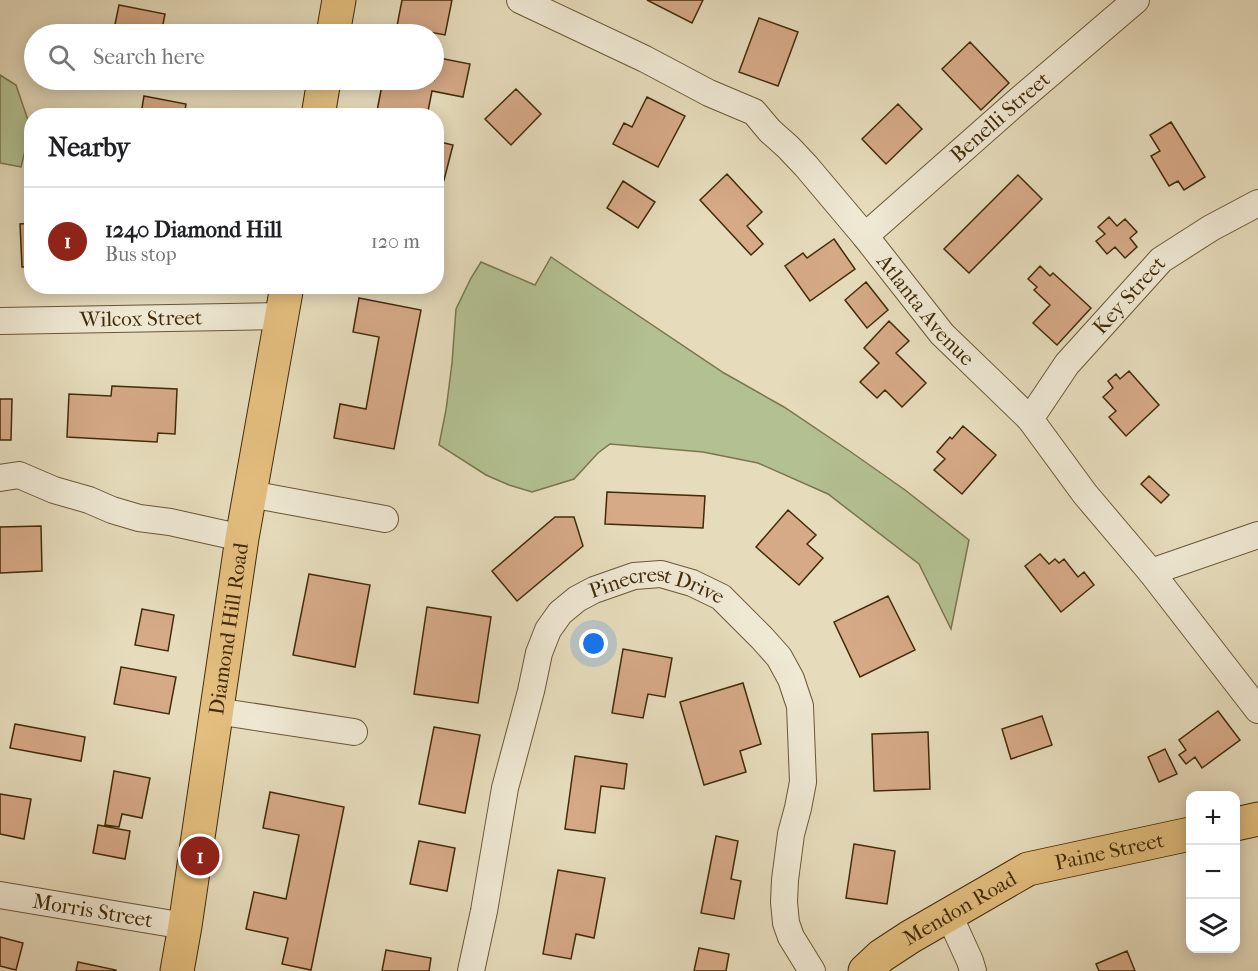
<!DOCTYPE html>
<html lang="en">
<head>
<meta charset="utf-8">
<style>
  body { margin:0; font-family:"IM FELL French Canon",serif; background:#f6f6f6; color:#202124 }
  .controls { position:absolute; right:18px; bottom:18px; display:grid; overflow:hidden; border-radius:12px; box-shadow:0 3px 15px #0003 }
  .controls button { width:54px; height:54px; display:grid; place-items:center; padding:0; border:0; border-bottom:2px solid #e0e0e0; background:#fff; color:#202124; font:30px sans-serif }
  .you { position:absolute; left:594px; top:644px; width:21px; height:21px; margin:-15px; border:4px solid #fff; border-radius:50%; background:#1a73e8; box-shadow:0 0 0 9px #1a73e833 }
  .badge { display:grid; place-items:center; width:39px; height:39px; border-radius:50%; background:#8f2418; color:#fff; font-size:20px; font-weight:700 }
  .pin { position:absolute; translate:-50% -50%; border:3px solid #fff; box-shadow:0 2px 6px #0006 }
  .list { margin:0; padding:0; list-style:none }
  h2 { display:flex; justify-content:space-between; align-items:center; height:78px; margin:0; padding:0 24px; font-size:26px }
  h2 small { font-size:20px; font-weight:400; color:#757577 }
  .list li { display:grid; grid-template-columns:39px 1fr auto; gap:18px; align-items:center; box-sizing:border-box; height:108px; padding:0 24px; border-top:2px solid #e0e0e0 }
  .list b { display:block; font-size:22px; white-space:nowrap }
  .list p { margin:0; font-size:20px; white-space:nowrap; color:#757577 }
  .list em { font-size:20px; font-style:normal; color:#757577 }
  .icon { flex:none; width:33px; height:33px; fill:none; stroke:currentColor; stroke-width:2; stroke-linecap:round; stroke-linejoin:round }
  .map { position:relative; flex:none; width:1258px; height:971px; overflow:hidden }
  .search { position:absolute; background:#fff; box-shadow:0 3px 15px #0003; left:24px; top:24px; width:420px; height:66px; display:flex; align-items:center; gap:15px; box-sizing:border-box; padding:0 21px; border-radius:33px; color:#757577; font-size:22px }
  .panel { position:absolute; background:#fff; box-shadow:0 3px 15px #0003; left:24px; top:108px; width:420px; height:186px; border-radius:24px }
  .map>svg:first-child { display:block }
</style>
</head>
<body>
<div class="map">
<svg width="1258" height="971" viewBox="0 0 1258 971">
  <rect width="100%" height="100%" fill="#e6dcbc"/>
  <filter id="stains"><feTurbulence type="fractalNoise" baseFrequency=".00333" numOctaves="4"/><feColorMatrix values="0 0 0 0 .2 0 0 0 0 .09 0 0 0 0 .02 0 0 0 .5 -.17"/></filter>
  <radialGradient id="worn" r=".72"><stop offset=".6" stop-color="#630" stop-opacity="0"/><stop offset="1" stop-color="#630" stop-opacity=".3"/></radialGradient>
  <path fill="#b3c092" stroke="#7a764c" stroke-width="1.5" d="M 0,75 L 16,85 L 28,120 L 28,139 L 21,167 L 0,163 Z
    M 551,257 L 724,373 L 784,407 L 851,452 L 905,490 L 969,540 L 951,629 L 919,564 L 828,494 L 758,463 L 703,452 L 610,444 L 598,453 L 574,479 L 532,492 L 509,485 L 486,475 L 439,445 L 446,410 L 452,363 L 456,309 L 471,278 L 481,262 L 535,285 Z"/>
  <path fill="#d6a987" stroke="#422b07" stroke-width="1.5" d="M 402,0 L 452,0 L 445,35 L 397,26 Z
    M 647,0 L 703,0 L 692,23 Z
    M 119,5 L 165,14 L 161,34 L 113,34 Z
    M 759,18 L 798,32 L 778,86 L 739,72 Z
    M 217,27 L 253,34 L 216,34 Z
    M 257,28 L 277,32 L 276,34 L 256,34 Z
    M 970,42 L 1009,83 L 981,110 L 942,69 Z
    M 434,57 L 470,64 L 463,97 L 432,91 L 427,116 L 376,116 L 383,80 L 405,85 L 406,80 L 434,80 Z
    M 516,89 L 541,114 L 511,145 L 485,119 Z
    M 144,96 L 186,104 L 184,116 L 141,114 Z
    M 647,97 L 685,116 L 658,167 L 613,144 L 624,123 L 632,127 Z
    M 898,104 L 922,129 L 886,164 L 862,139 Z
    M 1171,122 L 1205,177 L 1184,190 L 1178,181 L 1169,186 L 1151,156 L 1160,151 L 1150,135 Z
    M 436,141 L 453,145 L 444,180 L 436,178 Z
    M 727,174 L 762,212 L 747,226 L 763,244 L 751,255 L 700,200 Z
    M 1018,175 L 1042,199 L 969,273 L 944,249 Z
    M 623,181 L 655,202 L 638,228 L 607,208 Z
    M 1109,217 L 1117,226 L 1125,219 L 1137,232 L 1130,238 L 1137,247 L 1125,258 L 1115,247 L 1107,254 L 1096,241 L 1105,234 L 1098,227 Z
    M 32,223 L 32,267 L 22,267 L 20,224 Z
    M 834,239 L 855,269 L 810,301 L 785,266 L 803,253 L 807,258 Z
    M 1040,266 L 1050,276 L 1053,273 L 1091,308 L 1057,345 L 1033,323 L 1050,305 L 1034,290 L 1037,287 L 1028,279 Z
    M 866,282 L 888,310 L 867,328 L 845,300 Z
    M 359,298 L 421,310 L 394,449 L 334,438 L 340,404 L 366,409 L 379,337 L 353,332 Z
    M 889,321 L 909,341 L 896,353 L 926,383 L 902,407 L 885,390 L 877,398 L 860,382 L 879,363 L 864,348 Z
    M 1129,371 L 1159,405 L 1126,436 L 1109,417 L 1116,411 L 1103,397 L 1113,388 L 1108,381 L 1116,374 L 1120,379 Z
    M 112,386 L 177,389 L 175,434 L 158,433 L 157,442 L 67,437 L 69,394 L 111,396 Z
    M 0,399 L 12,399 L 11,440 L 0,440 Z
    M 963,426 L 996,455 L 962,494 L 934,470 L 945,459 L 937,452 L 950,437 L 952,439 Z
    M 1149,476 L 1169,495 L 1161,503 L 1141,484 Z
    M 607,492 L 705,496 L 703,528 L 605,524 Z
    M 788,510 L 816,535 L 807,544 L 823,558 L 799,585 L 756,547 Z
    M 555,517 L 574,517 L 583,546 L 517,601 L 492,571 Z
    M 41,526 L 42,571 L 0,573 L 0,527 Z
    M 1040,554 L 1049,564 L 1055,559 L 1059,563 L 1064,559 L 1078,577 L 1084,572 L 1094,585 L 1061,612 L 1025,566 Z
    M 309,574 L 370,585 L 355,667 L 293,655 Z
    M 888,596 L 915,650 L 860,677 L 834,622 Z
    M 427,607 L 491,617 L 478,703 L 414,694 Z
    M 142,609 L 174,615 L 168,651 L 135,645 Z
    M 623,649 L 672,658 L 665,697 L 648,694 L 643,718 L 612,713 Z
    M 121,667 L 176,677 L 169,714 L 114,704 Z
    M 743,683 L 761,744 L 740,751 L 746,772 L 704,785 L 680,702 Z
    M 1218,711 L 1240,740 L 1202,768 L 1195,757 L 1186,764 L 1179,755 L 1186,750 L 1179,740 Z
    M 1042,716 L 1052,745 L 1011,759 L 1002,729 Z
    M 15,724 L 85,737 L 81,761 L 10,748 Z
    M 434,727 L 480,735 L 465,813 L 419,804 Z
    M 928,732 L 930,789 L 874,791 L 872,734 Z
    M 1165,749 L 1177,774 L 1159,782 L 1148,757 Z
    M 575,756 L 627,764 L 624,789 L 601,786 L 595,833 L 565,829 Z
    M 114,771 L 150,778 L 142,818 L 122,814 L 119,827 L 105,825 Z
    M 270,792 L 344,807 L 311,970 L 282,964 L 288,938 L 246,929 L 254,892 L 286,899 L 299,835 L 263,828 Z
    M 0,794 L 31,799 L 24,839 L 0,834 Z
    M 98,825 L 130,831 L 125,859 L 93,853 Z
    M 716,836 L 738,841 L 731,879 L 741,881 L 734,919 L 701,913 Z
    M 419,841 L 455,848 L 447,891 L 410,884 Z
    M 854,844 L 895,851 L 887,904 L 846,898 Z
    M 558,870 L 605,878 L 594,938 L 576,934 L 571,959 L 543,954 Z
    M 0,937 L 23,943 L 16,970 L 0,966 Z
    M 699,948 L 729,954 L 726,971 L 694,971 Z
    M 386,950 L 431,958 L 429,971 L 382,971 Z
    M 1127,951 L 1135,971 L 1099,971 L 1096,964 Z
    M 78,962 L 116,970 L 116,971 L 76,971 Z"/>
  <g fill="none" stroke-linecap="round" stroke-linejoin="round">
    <g stroke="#6b5734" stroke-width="28">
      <g id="minor">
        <path id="s1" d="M 520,0 L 645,59 L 709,93 L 754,112 L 770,131 L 788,147 L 806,166 L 865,236 L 942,334 L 1030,419 L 1085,494 L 1151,572 L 1258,710"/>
        <path id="s2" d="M 865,236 L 1019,100 L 1136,0"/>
        <path id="s3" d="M 0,321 L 282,316"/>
        <path id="s4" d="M 1030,419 L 1067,364 L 1161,260 L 1211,228 L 1258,203"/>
        <path d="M 0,478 L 19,475 L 54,490 L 89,500 L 112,510 L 139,518 L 170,522 L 242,538"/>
        <path d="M 250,494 L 385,519"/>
        <path d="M 1151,572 L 1258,535"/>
        <path d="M 216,711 L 354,732"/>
        <path id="s5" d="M 0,895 L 185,926"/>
        <path d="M 949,915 L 970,961 L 973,971"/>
        <path id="s6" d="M 471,971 L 484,911 L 505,788 L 531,691 L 539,653 L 548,630 L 560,613 L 577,599 L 594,590 L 634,576 L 661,574 L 692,583 L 721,597 L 762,638 L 779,657 L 791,679 L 800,706 L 803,782 L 798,808 L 791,834 L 785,880 L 784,902 L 786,923 L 791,937 L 812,971"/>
      </g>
    </g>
    <g stroke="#422b07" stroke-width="35">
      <g id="major">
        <path d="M 333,34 L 339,0"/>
        <path d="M 318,116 L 324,80"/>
        <path d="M 1236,824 L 1258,819"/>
        <path id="s7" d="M 177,971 L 185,926 L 242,538 L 287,286"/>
        <path id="s8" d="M 865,971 L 881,956 L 910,937 L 1028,869 L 1190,834"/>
      </g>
    </g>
    <use href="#minor" stroke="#efe8d3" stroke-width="26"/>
    <use href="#major" stroke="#e3be7e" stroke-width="33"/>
  </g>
  <g text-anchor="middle" stroke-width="5" stroke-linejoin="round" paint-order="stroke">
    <g font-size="21" fill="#422b07" stroke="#efe8d3">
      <text dy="7" stroke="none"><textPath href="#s2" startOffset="180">Benelli Street</textPath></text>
      <text dy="7" stroke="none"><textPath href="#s4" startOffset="159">Key Street</textPath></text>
      <text dy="7" stroke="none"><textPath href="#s1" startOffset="522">Atlanta Avenue</textPath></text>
      <text dy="7" stroke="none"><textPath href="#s3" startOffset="141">Wilcox Street</textPath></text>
      <text dy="7" stroke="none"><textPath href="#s6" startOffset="478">Pinecrest Drive</textPath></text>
      <text dy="7" stroke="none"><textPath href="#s7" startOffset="346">Diamond Hill Road</textPath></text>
      <text dy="7" stroke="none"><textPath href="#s8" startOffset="276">Paine Street</textPath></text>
      <text dy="7" stroke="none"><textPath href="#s8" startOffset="114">Mendon Road</textPath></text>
      <text dy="7" stroke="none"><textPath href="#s5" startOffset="94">Morris Street</textPath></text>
    </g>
  </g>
  <rect width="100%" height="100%" filter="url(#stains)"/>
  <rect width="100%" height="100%" fill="url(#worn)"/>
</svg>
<div class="controls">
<button>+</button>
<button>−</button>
<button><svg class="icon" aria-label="layers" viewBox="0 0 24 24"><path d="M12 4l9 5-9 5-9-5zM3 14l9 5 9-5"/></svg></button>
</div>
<div class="you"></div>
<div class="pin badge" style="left:200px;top:856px">1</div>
<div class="search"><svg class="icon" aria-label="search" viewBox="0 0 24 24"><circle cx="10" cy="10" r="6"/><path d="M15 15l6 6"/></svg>Search here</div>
<section class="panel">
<h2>Nearby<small></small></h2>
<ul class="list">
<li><span class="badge">1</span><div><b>1240 Diamond Hill</b><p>Bus stop</p></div><em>120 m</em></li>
</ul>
</section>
</div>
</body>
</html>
